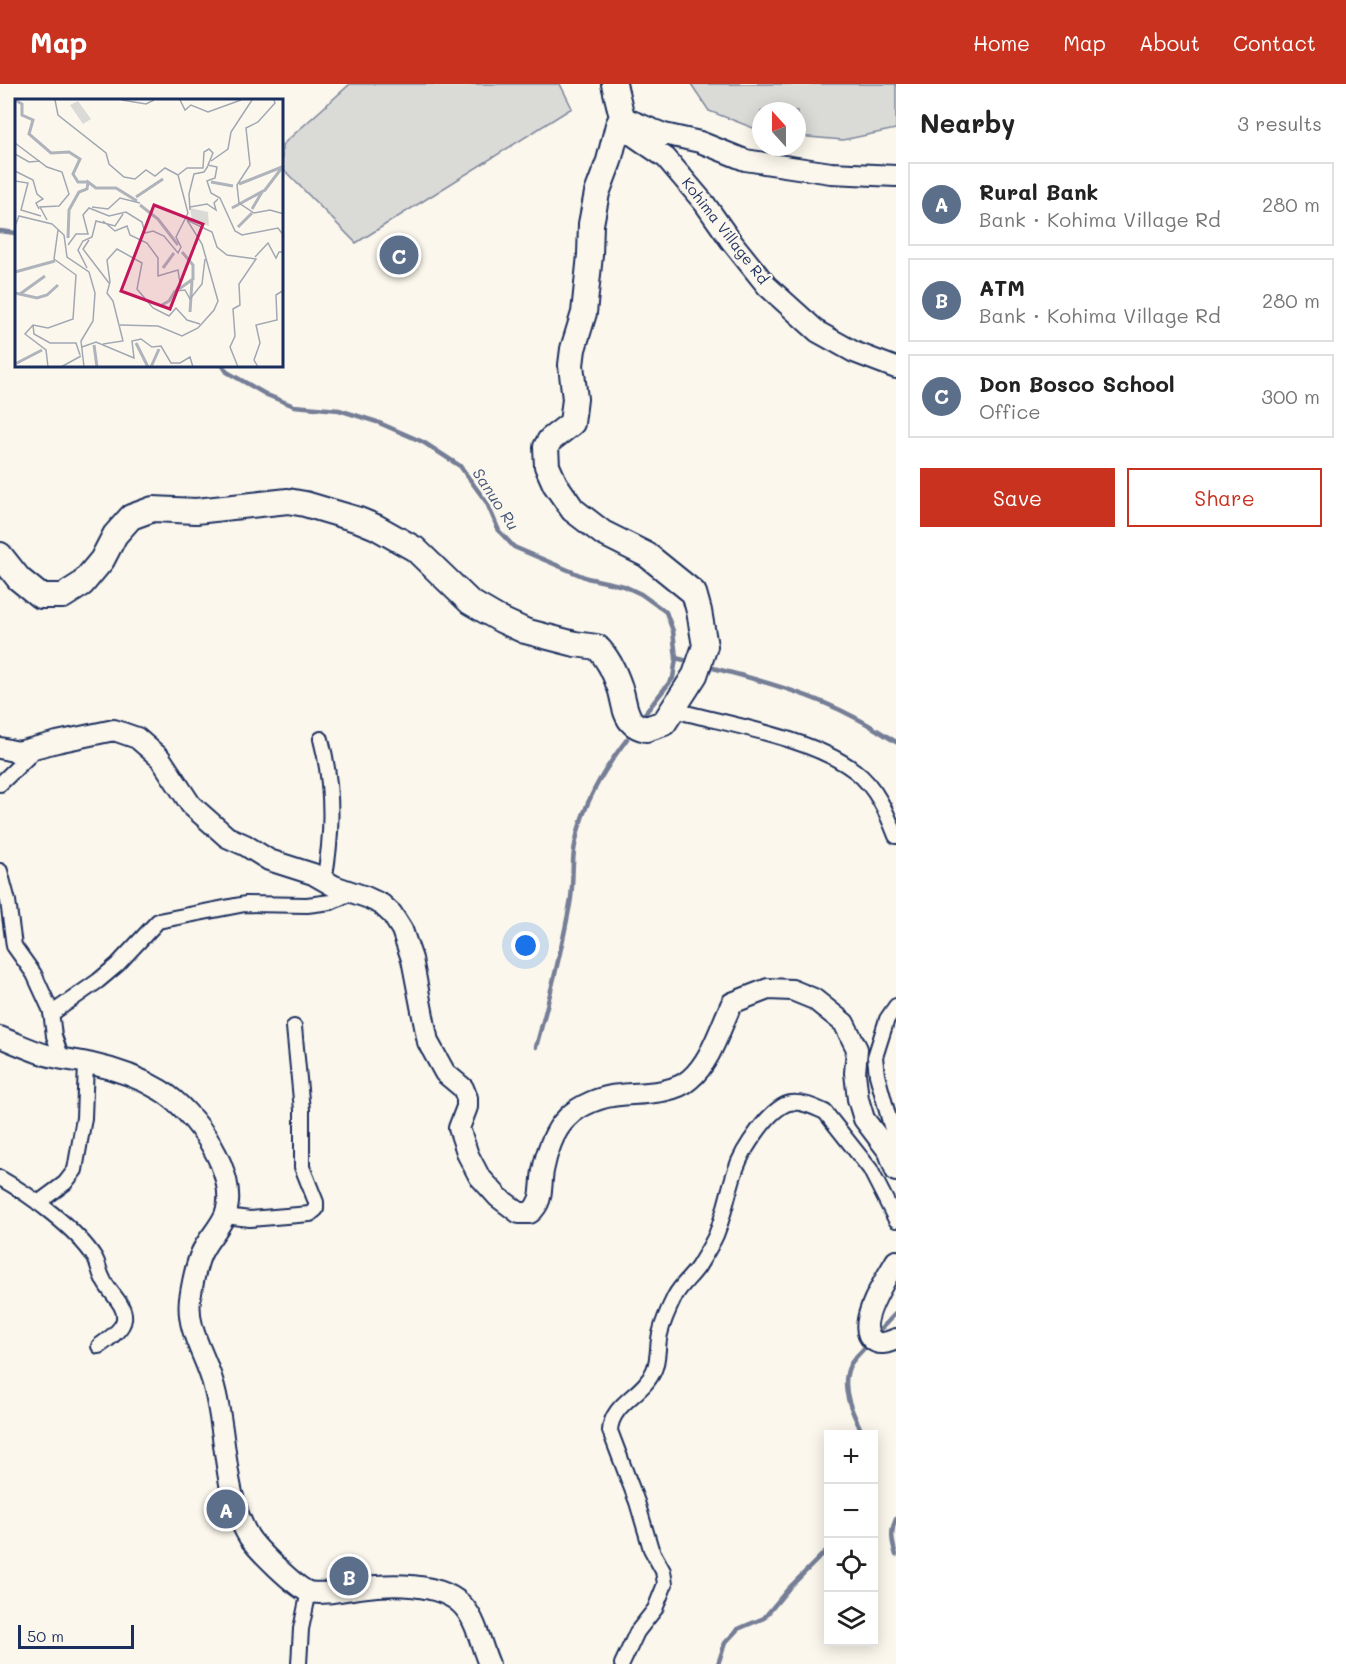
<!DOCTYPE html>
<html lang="en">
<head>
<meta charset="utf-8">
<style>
  body { margin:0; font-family:Mali,sans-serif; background:#f6f6f6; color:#222 }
  .controls { position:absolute; right:18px; bottom:18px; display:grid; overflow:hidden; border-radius:0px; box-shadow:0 3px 15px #0003 }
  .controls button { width:54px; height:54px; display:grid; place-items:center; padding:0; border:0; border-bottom:2px solid #e0e0e0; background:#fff; color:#222; font:30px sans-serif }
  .compass { position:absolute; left:752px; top:18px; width:54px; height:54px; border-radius:50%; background:#fff; box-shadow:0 3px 15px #0003; rotate:339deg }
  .scale { position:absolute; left:18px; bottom:15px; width:116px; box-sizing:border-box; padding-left:6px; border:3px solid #1b2f5e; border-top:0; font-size:16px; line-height:21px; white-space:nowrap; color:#1b2f5e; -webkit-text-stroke:4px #fbf7ec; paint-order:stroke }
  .you { position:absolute; left:526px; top:862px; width:21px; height:21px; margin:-15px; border:4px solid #fff; border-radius:50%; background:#1a73e8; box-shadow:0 0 0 9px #1a73e833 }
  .badge { display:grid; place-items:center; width:39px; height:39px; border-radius:50%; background:#c8321e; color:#fff; font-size:20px; font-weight:700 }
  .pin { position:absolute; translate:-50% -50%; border:3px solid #fff; box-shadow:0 2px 6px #0006 }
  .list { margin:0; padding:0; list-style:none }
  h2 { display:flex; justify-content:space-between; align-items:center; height:78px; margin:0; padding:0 24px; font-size:26px }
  h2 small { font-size:20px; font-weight:400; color:#767676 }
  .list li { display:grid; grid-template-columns:39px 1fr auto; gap:18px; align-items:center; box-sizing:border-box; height:84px; margin:0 12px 12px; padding:0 12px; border:2px solid #e0e0e0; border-radius:0px }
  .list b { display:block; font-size:22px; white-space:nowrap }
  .list p { margin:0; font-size:20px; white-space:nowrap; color:#767676 }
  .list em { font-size:20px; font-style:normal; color:#767676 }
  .actions { display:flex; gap:12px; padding:18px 24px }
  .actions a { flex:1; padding:14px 0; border:2px solid #c8321e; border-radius:0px; text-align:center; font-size:21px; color:#c8321e }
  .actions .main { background:#c8321e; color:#fff }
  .icon { flex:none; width:33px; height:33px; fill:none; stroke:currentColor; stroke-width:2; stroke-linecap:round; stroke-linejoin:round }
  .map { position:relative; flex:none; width:896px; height:1580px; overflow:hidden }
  header { display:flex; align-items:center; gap:36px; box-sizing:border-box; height:84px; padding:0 30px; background:#c8321e; color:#fff }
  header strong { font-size:28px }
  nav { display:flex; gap:33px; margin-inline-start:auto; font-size:21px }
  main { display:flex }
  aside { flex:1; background:#fff }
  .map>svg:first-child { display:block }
</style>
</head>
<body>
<header>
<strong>Map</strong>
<nav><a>Home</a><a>Map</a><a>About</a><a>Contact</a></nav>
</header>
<main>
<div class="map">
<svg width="896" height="1580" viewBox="0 0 896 1580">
  <rect width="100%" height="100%" fill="#fbf7ec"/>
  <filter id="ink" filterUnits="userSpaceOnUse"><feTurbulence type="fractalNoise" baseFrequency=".0167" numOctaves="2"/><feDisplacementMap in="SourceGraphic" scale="12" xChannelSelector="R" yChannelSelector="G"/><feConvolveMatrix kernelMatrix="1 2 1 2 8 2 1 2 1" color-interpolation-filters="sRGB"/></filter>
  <g filter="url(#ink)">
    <path fill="#dadad7" stroke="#7a849a" stroke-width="1.5" d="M 350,0 L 560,0 L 572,24 L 356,159 L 282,84 L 282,61 Z
      M 691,0 L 896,0 L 896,45 L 843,56 L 797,52 L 797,27 L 761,27 L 761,47 L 709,27 Z"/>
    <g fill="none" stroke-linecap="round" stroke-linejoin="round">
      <path stroke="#747e96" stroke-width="4.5" d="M 0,147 L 16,149
        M 223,282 L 227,288 L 267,311 L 294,322 L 339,326 L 377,338 L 423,358 L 460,382 L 487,419 L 499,447 L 514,463 L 587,494 L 624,502 L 641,510 L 666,528 L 673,547 L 676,574 L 684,576
        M 713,584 C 760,596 814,611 856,634 C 870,641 883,650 896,658
        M 643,632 L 673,594 L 676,574
        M 536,963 C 549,916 561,869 570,820 C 574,801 571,780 575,761 C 582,721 603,687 627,655
        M 878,1248 L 896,1229
        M 863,1350 C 853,1330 839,1304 850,1281 C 854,1274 861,1268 866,1262
        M 896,1435 C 890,1447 892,1458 896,1471
        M 718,1580 L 725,1559 L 738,1545 L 764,1534 L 789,1504 L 828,1465"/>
      <g stroke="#1b2f5e" stroke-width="18">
        <path id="street" d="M 674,626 C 726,640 813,654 855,687 C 876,703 887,729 896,752
          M 321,655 C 333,701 333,750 324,797
          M 0,700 L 37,664
          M 0,787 L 8,817 L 14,862 L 34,890 L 51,927 L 54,952 L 62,975
          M 51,930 L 98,897 L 117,881 L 158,837 L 245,820 L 307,821 L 331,818 L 353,808
          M 895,1077 L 896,1060 L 877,991 L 875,973 L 887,935 L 896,922
          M 0,1094 C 30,1111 76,1144 95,1174 C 99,1181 99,1188 103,1195 C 108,1208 126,1220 124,1235 C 123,1246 107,1256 99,1262
          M 38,1119 L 65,1099 L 75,1086 L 84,1034 L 86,979
          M 225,1132 L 250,1135 L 310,1130 L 316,1125 L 316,1118 L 302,1083 L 302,1026 L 294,943
          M 299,1580 L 301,1545 L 309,1507
          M 622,1580 L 637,1548 L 655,1525 L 665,1500 L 663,1487 L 651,1465 L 637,1418 L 610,1347 C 611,1319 644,1311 654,1286 C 659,1275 657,1262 660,1250 C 663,1237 669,1224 675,1212 C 681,1201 691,1193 698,1183 C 704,1173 711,1162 716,1151 C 725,1129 728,1107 736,1085 C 742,1067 770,1023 790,1019 C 801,1017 814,1023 825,1028 L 870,1085 L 896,1136"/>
      </g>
      <g stroke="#1b2f5e" stroke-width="24">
        <path id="secondary" d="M 622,33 L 664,50 L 700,58 L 745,76 L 831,89 L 896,92
          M 618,41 L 666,74 L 705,120 L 731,157 L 767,202 L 818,248 L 854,268 L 896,284
          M 0,664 L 18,668 L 57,658 L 114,646 L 137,654 L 160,674 L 191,721 L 227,753 L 245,761 L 269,776 L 313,790 L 334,802 L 366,813 L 381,820 L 392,830 L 402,846 L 412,875 L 428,958 L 445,989 L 463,1004 L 467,1014 L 467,1023 L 459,1044 L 468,1071 L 479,1092 L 498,1113 L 519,1129 L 530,1129 C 544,1117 540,1104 543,1087 C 546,1070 554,1046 567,1034 C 579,1021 602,1012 620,1011 C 641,1009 674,1010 690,995 C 711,977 720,944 732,919 L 768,905 L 792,906 L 814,915 L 844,939 L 857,965 L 855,989 L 858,1015 L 864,1035 L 889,1068 L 896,1087
          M 0,953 C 18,960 36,969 54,973 C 67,976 80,977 92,980 C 115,985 140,994 160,1006 C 194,1026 241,1091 225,1131 C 220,1143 210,1153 204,1164 C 197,1175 192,1202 190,1215 C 186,1247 207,1273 214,1303 C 227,1350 223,1411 249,1453 C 257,1465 296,1504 309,1508 C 324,1511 343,1506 358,1504 C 387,1500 442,1497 464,1523 C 477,1538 481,1562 489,1580
          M 896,1177 C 888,1192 854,1241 873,1256 C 880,1262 889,1258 896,1255"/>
      </g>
      <g stroke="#1b2f5e" stroke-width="28">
        <path id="highway" d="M 0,471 L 19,495 L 40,512 L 63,512 L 82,500 L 102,476 L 115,451 L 131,433 L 153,425 L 196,427 L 288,417 L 305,420 L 359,436 L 376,443 L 415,465 L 470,518 L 501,536 L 525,547 L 575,560 L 597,563 C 608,574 615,589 620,604 C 624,615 624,631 633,639 C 636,642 642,644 646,645 L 664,639 L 695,591 L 705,562 L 699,527 L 694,509 L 647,471 L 603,449 L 573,426 L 555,400 L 547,382 L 546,363 L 550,356 L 572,339 L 575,315 L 571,281 L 573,265 L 584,229 L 590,171 L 591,140 L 597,109 L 609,77 L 618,41 L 622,33 L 614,0"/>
      </g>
      <use href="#street" stroke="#fbf7ec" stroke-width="14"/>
      <use href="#secondary" stroke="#fbf7ec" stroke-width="20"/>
      <use href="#highway" stroke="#fbf7ec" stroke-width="24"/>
    </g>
  </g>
  <g text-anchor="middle" stroke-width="4.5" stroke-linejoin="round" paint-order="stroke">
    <g font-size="15" fill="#1b2f5e" stroke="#fbf7ec">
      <text transform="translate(725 147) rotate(52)" y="5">Kohima Village Rd</text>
    </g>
    <g font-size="16" font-style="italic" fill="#47577a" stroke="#fbf7ec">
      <text transform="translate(496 415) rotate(57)" y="6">Sanuo Ru</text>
    </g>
  </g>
  <g transform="translate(15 15)">
    <rect width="268" height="268" fill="#fbf7ec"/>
    <path d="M 63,2 L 76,20 L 68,25 L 55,6 ZM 175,109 L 193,113 L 194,127 L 177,122 Z" fill="#dadad7"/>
    <path fill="none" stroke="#afb3bb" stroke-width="3" d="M 0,1 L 7,5 L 7,16 L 18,21 L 14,35 L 36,54 L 54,53 L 65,60 L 58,75 L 63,83 L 73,83M 196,83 L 218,87M 224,85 L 267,68M 121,98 L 148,80M 125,106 L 143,120 L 163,146M 217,109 L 250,91 L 269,66M 237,110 L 247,93M 223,128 L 237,114M 53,139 L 54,111 L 64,93 L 72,90 L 73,83 L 81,89 L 101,89 L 122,102M 148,169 L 159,154M 0,173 L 40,162M 164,190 L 178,180 L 178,166 L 167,153M 0,194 L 22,199 L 32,196 L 43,186M 5,195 L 30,177M 145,207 L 154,202 L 160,192M 175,213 L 177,182M 121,244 L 133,268M 79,246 L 82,268M 0,265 L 27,251M 136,268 L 144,250"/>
    <path fill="none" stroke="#a1a7b3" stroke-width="1.5" d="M 40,1 L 43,16 L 91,54 L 94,65 L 109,78 L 120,80 L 131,71 L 140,77 L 150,69 L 163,76M 107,1 L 131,5 L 139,1M 165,1 L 170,11 L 176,6 L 193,13 L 226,1M 259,1 L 260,4 L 243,23 L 231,29 L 235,66 L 222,86 L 224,104 L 239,114 L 255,111 L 269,115M 0,44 L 32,68 L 47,73 L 54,95 L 44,107 L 25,108 L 32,121M 0,55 L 14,63 L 25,62M 196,62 L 213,50 L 216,33 L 237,1M 0,72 L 18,81 L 22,95 L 28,100 L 21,104 L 24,110M 0,82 L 13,84 L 6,111 L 26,117M 77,108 L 93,110 L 105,99 L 125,104M 175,108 L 192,105 L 201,111 L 199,104 L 203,100M 175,111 L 174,95 L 179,75 L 189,73 L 193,67M 172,121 L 197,133 L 202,148 L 212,156 L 241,160 L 224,185 L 225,206 L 218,210 L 220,237 L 215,248 L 223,268M 88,122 L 100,132 L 112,127 L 115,136 L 132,144 L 143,159 L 143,177 L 163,171 L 165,184 L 160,192 L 170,191 L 175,200 L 187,185 L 190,160M 0,127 L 4,117 L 37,125 L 49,136 L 52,158 L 74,173 L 80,194 L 78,222 L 66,242 L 69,268M 74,141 L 68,150 L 94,184M 53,146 L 61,135 L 73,135 L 68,116 L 74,109 L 94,117 L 111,113 L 127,123 L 130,134 L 138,132 L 149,137 L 163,154 L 166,148 L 161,138 L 173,114 L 163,76 L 172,69 L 188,69 L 189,53 L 194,50 L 198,54 L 193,66 L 202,68 L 200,79 L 192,82 L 196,94 L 205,99 L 220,132 L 227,136 L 263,129 L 269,137M 240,158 L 253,144 L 261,159 L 264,153 L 269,153M 72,169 L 63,151 L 68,142 L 77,138 L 81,122 L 100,127 L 108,115M 18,226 L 19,235 L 35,244 L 61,244 L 65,256M 105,226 L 143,227 L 167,237 L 183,229 L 199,211 L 203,202 L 187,145 L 172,121M 88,245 L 108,242 L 98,202 L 92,194 L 95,183 L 92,161 L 102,150 L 127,164 L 122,190 L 138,209 L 154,217 L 161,209 L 172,221 L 185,225M 67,248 L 81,243 L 119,259 L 117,242 L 126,240 L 137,248 L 146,247 L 156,264 L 165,264 L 175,258 L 178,268M 33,268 L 31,251 L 10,235 L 18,226 L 33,229 L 58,220 L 61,176 L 39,160 L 43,131M 46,268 L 66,257M 243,268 L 239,261 L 245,244 L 241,226 L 262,221 L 261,196 L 269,191"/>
    <path fill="#c2185b" fill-opacity="0.15" stroke="#c2185b" stroke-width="3" d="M 139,106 L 188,125 L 155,210 L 106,192 Z"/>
    <rect width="268" height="268" fill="none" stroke="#1b2f5e" stroke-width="3"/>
  </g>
</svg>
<div class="controls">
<button>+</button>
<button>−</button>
<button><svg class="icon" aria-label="locate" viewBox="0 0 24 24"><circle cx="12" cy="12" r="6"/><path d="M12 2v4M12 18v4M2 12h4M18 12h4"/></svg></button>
<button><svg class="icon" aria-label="layers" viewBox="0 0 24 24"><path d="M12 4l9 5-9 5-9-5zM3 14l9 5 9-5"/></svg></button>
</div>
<svg class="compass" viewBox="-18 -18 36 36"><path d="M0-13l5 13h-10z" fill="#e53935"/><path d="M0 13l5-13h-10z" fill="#767676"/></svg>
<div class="scale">50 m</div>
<div class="you"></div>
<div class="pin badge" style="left:226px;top:1425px;background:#5c6f8a">A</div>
<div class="pin badge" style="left:349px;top:1492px;background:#5c6f8a">B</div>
<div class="pin badge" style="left:399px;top:171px;background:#5c6f8a">C</div>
</div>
<aside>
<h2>Nearby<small>3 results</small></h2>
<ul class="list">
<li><span class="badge" style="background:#5c6f8a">A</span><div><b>Rural Bank</b><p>Bank · Kohima Village Rd</p></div><em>280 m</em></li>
<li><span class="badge" style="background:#5c6f8a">B</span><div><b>ATM</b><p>Bank · Kohima Village Rd</p></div><em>280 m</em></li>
<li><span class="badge" style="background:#5c6f8a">C</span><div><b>Don Bosco School</b><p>Office</p></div><em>300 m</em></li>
</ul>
<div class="actions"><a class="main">Save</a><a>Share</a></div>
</aside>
</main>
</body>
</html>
